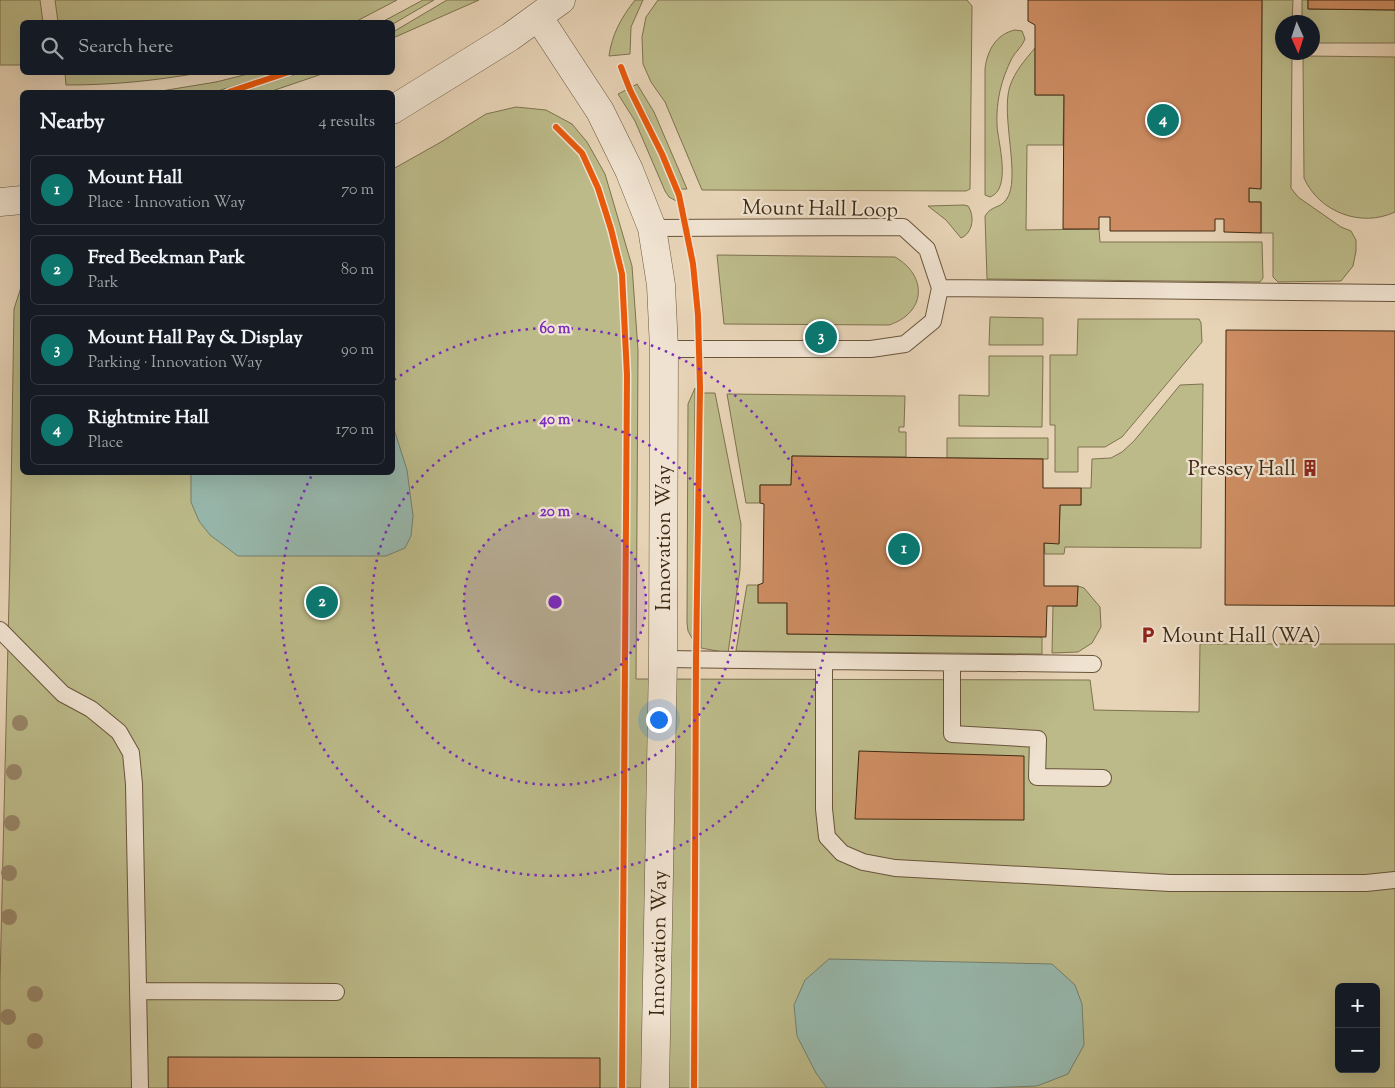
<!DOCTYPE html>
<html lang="en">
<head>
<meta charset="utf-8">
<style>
  body { margin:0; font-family:"Sorts Mill Goudy",serif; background:#242831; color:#f1f3f6 }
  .controls { position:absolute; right:15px; bottom:15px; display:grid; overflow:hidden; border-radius:8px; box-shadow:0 5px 20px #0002 }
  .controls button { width:45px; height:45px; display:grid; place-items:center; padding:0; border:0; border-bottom:1px solid #363941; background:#171b24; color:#f1f3f6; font:25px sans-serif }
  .compass { position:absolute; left:1275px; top:15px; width:45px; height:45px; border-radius:50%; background:#171b24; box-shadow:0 5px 20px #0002; rotate:177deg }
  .you { position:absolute; left:658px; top:719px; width:18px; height:18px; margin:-12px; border:4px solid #fff; border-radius:50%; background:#1a73e8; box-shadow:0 0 0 8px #1a73e833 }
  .badge { display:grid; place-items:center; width:32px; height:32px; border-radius:50%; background:#0f766e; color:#fff; font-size:16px; font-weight:700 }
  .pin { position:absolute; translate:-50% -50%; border:2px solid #fff; box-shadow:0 1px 5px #0006 }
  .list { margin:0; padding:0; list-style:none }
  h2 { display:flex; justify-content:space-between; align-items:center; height:65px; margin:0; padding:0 20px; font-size:21px }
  h2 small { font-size:16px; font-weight:400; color:#9ea1a6 }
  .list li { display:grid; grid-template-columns:32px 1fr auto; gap:15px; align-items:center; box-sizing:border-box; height:70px; margin:0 10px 10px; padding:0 10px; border:1px solid #363941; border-radius:8px }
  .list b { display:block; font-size:19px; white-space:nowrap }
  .list p { margin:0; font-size:16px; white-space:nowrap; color:#9ea1a6 }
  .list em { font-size:16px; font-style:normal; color:#9ea1a6 }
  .icon { flex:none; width:28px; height:28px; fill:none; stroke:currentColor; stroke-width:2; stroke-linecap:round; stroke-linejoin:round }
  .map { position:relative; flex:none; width:1395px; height:1088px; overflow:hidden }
  .search { position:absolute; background:#171b24; box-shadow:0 5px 20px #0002; left:20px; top:20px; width:375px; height:55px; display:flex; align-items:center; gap:12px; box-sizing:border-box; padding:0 18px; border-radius:8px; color:#9ea1a6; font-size:19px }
  .panel { position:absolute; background:#171b24; box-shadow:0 5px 20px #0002; left:20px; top:90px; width:375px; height:385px; border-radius:8px }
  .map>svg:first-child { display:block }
</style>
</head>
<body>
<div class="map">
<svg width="1395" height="1088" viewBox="0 0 1395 1088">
  <rect width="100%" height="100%" fill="#e7d3b6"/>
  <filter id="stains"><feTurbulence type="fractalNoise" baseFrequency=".004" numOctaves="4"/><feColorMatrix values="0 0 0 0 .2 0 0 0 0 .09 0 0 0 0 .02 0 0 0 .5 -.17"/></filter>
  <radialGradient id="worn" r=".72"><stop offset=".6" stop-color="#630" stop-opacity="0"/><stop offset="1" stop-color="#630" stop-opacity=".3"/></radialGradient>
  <path fill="#bcba89" stroke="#7e724e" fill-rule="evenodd" d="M 0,0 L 40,0 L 43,22 L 22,22 L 22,65 L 0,65 Z
    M 55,0 L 397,0 L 355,22 L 58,22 Z
    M 423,0 L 434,0 L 393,24 L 392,22 L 382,22 Z
    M 447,0 L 479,0 L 393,38 L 393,32 Z
    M 635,0 L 643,0 L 631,27 L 630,54 L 609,56 C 612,34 621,18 635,0 Z
    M 658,0 L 967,0 L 972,6 L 970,189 L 966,191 L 702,190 L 665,102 L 651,82 L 643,64 L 642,37 L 646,17 Z
    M 1262,0 L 1293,0 L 1292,22 L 1282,22 L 1282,52 L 1292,53 L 1291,188 L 1298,197 L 1341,227 L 1351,231 L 1356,240 L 1356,251 L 1353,266 L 1341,281 L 1278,282 L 1273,277 L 1273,233 L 1261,233 L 1261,202 L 1249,202 L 1249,188 L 1261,188 Z
    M 1302,0 L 1308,0 L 1308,9 L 1395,10 L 1395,43 L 1313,43 L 1312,22 L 1302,22 Z
    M 1015,30 L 1022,31 L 1025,39 C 1022,47 1016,51 1012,58 C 1001,80 996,101 997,125 C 998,143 1012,189 990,197 L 985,195 L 985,69 C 987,51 996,34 1015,30 Z
    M 1035,48 L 1035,95 L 1064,95 L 1063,145 L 1027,145 L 1026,230 L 1099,229 L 1100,242 L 1262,242 L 1263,278 L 1260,282 L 987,279 L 985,216 C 992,205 999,209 1006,200 C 1022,180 1000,115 1010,86 C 1015,71 1025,60 1035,48 Z
    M 1306,56 L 1395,57 L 1395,212 C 1361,228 1319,212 1304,178 L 1303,59 Z
    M 256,72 L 276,73 L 214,92 L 155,92 L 216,82 Z
    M 65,73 L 65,72 L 199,73 C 153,81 112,85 66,85 Z
    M 299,73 L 325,73 L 269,92 L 242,92 Z
    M 637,84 L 654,112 L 687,189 L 681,189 L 649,118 L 632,87 Z
    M 626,90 C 647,125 662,163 678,202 L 669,197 L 665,191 L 635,121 L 618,94 Z
    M 516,107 L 546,110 L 572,124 L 587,142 L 605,174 L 632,266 L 638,350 L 636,679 L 1090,680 L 1094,710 L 1199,712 L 1200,644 L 1395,644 L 1395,1088 L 0,1088 L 0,982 L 10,557 L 14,309 L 22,284 L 22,472 L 392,472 L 393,169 L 441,142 L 486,114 ZM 1339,987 L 1376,987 L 1376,1069 L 1339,1069 Z
    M 964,205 L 968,206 C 975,216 973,233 961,238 L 946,220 L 928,206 Z
    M 717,255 L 895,257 C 928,276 926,313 889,325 L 724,324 Z
    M 990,317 L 1043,318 L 1043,345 L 989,345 Z
    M 1078,319 L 1199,319 L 1201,323 L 1202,342 L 1122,437 L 1105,447 L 1078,447 L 1078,472 L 1055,472 L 1055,425 L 1050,425 L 1050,355 L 1077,355 Z
    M 989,356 L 1043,356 L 1042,427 L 959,426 L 959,395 L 989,396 Z
    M 1203,384 L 1201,548 L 1065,547 L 1064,554 L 1045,554 L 1044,543 L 1059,543 L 1060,505 L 1081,505 L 1081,488 L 1091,488 L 1092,459 L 1111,458 L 1122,452 L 1134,441 L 1180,385 Z
    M 695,388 L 693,640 L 688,631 L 687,623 L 688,404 Z
    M 702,393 L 715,393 L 741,524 L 740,570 L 728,653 L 701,648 Z
    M 727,394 L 905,396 L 904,427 L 899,427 L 899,432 L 906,432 L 906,457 L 792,456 L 791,485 L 760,485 L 760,503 L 746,503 Z
    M 947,438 L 1048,438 L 1048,459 L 947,458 Z
    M 747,585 L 758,585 L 787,603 L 787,634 L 1042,637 L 1042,654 L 736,651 Z
    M 1078,586 L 1084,588 L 1100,607 L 1101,627 L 1092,643 L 1078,652 L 1052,653 L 1053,606 L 1077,606 Z"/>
  <path fill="#97b8ad" stroke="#747f6f" d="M 393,426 L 407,470 L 413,516 L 411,536 L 405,548 L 386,556 L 238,556 L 210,535 L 199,521 L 191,502 L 191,473 L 392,472 Z
    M 829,959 L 1052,964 L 1075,985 L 1082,1004 L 1084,1045 L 1068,1074 L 1037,1086 L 987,1088 L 827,1088 L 816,1073 L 797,1036 L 794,1005 L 805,980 Z"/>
  <path fill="#cd8c62" stroke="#3f2a12" d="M 1028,0 L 1262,0 L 1261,189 L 1249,188 L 1249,202 L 1261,202 L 1261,233 L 1224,232 L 1224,219 L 1215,219 L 1215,231 L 1110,231 L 1110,217 L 1099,217 L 1099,229 L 1063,229 L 1064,95 L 1035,95 L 1035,25 L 1028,21 Z
    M 1308,0 L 1395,0 L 1395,10 L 1308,9 Z
    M 1226,330 L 1395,331 L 1395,606 L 1225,605 Z
    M 792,456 L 1043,459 L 1043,488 L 1081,488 L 1081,505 L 1060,505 L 1059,544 L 1044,543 L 1044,586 L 1078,586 L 1077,606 L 1047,606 L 1046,637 L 787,634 L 787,603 L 758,603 L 758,585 L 763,583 L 764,504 L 760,503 L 760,485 L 791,485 Z
    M 859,751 L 1024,756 L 1024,820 L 855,819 Z
    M 168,1057 L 600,1058 L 600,1088 L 168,1088 Z"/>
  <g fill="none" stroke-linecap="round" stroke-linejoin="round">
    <g stroke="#69543b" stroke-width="18">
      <path id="service" d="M 652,228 L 903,227 L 927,249 L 940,288 L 933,321 L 905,344 L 871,349 L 664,349
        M 940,288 L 1395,293
        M 0,630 L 63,694 L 91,709 L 119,732 L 131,753 L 134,784 L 140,1088
        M 663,659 L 1093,664
        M 824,662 L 824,809 L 827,837 L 842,853 L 863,862 L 895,868 L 1170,883 L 1366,883 L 1395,880
        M 952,663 L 952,734 L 1038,739 L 1037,777 L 1103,778
        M 138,991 L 336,992"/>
    </g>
    <g stroke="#69543b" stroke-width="29">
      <path id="minor" d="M 539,18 L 600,111 L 629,170 L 652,228 L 661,285 L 664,349 L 663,659 L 655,1088"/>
    </g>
    <g stroke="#69543b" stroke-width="29">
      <path id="tertiary" d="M 392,110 L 510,37 L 561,0
        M 0,202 L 22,200"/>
    </g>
    <use href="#service" stroke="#efe2d0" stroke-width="16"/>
    <use href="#minor" stroke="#efe2d0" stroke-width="28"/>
    <use href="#tertiary" stroke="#efe2d0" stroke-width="28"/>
    <g stroke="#efe2d0" stroke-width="9">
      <path id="cycleway" d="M 621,67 L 630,90 L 662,154 L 679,195 L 693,264 L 698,315 L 700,387 L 696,660 L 694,1088
        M 229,92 L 289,72
        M 556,127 L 582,153 L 598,188 L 611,229 L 622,274 L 627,375 L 622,1088"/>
    </g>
    <use href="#cycleway" stroke="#e8590c" stroke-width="6"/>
  </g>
  <g fill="#988669">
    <circle cx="20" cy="723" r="8"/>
    <circle cx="14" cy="772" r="8"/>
    <circle cx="12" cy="823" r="8"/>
    <circle cx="9" cy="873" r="8"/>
    <circle cx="9" cy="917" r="8"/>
    <circle cx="35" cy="994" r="8"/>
    <circle cx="8" cy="1017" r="8"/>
    <circle cx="35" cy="1041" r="8"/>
  </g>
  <circle cx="555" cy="602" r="91" fill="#7b2cbf" fill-opacity=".12"/>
  <g fill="none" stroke="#7b2cbf" stroke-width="2.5" stroke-dasharray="2.5 5">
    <circle cx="555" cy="602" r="91"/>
    <circle cx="555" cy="602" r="183"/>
    <path d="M394 380A274 274 0 1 1 313 473"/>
  </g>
  <defs>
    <g id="building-bare" transform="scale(1.35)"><path d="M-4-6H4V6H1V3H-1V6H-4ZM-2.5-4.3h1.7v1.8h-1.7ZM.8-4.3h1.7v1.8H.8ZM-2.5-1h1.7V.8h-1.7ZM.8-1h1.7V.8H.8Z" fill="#8f2418" stroke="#efe2d0" stroke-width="2.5" paint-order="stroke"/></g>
    <g id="parking-bare" transform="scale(1.35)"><path d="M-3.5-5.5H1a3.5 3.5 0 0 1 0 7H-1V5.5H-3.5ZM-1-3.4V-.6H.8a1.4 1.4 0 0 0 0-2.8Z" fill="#8f2418" stroke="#efe2d0" stroke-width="2.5" paint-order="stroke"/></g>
  </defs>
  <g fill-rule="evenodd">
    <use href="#building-bare" x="1310" y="468"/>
    <use href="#parking-bare" x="1148" y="635"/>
  </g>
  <g text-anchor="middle" stroke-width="4.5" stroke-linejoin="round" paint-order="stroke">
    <g font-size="21" fill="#3f2a12" stroke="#efe2d0">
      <text transform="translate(820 208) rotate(1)" y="7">Mount Hall Loop</text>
      <text transform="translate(663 538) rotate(-90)" y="7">Innovation Way</text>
      <text transform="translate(658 943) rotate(-89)" y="7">Innovation Way</text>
    </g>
    <g font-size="21" fill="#3f2a12" stroke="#efe2d0" text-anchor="end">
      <text x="1296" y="475">Pressey Hall</text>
      <text x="1162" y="642" text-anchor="start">Mount Hall (WA)</text>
    </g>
  </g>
  <circle cx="555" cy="602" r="8" fill="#7b2cbf" stroke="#efe2d0" stroke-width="2.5"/>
  <g font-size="15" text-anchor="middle" font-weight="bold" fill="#7b2cbf" stroke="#efe2d0" stroke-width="4.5" stroke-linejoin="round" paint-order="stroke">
    <text x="555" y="333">60 m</text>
    <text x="555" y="424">40 m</text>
    <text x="555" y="516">20 m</text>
  </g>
  <rect width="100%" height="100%" filter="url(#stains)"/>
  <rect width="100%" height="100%" fill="url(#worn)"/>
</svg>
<div class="controls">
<button>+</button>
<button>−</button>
</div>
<svg class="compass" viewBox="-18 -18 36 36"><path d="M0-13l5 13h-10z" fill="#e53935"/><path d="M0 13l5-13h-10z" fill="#9ea1a6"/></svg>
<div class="you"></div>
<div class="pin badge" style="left:904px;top:549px">1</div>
<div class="pin badge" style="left:322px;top:602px">2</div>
<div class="pin badge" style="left:821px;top:337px">3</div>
<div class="pin badge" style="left:1163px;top:120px">4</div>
<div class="search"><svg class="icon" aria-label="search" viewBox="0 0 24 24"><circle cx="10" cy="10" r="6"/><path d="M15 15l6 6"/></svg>Search here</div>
<section class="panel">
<h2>Nearby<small>4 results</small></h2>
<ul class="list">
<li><span class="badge">1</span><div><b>Mount Hall</b><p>Place · Innovation Way</p></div><em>70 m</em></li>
<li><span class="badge">2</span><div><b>Fred Beekman Park</b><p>Park</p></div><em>80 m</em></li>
<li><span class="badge">3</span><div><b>Mount Hall Pay &amp; Display</b><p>Parking · Innovation Way</p></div><em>90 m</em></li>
<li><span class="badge">4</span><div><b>Rightmire Hall</b><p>Place</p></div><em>170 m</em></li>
</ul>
</section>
</div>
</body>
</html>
